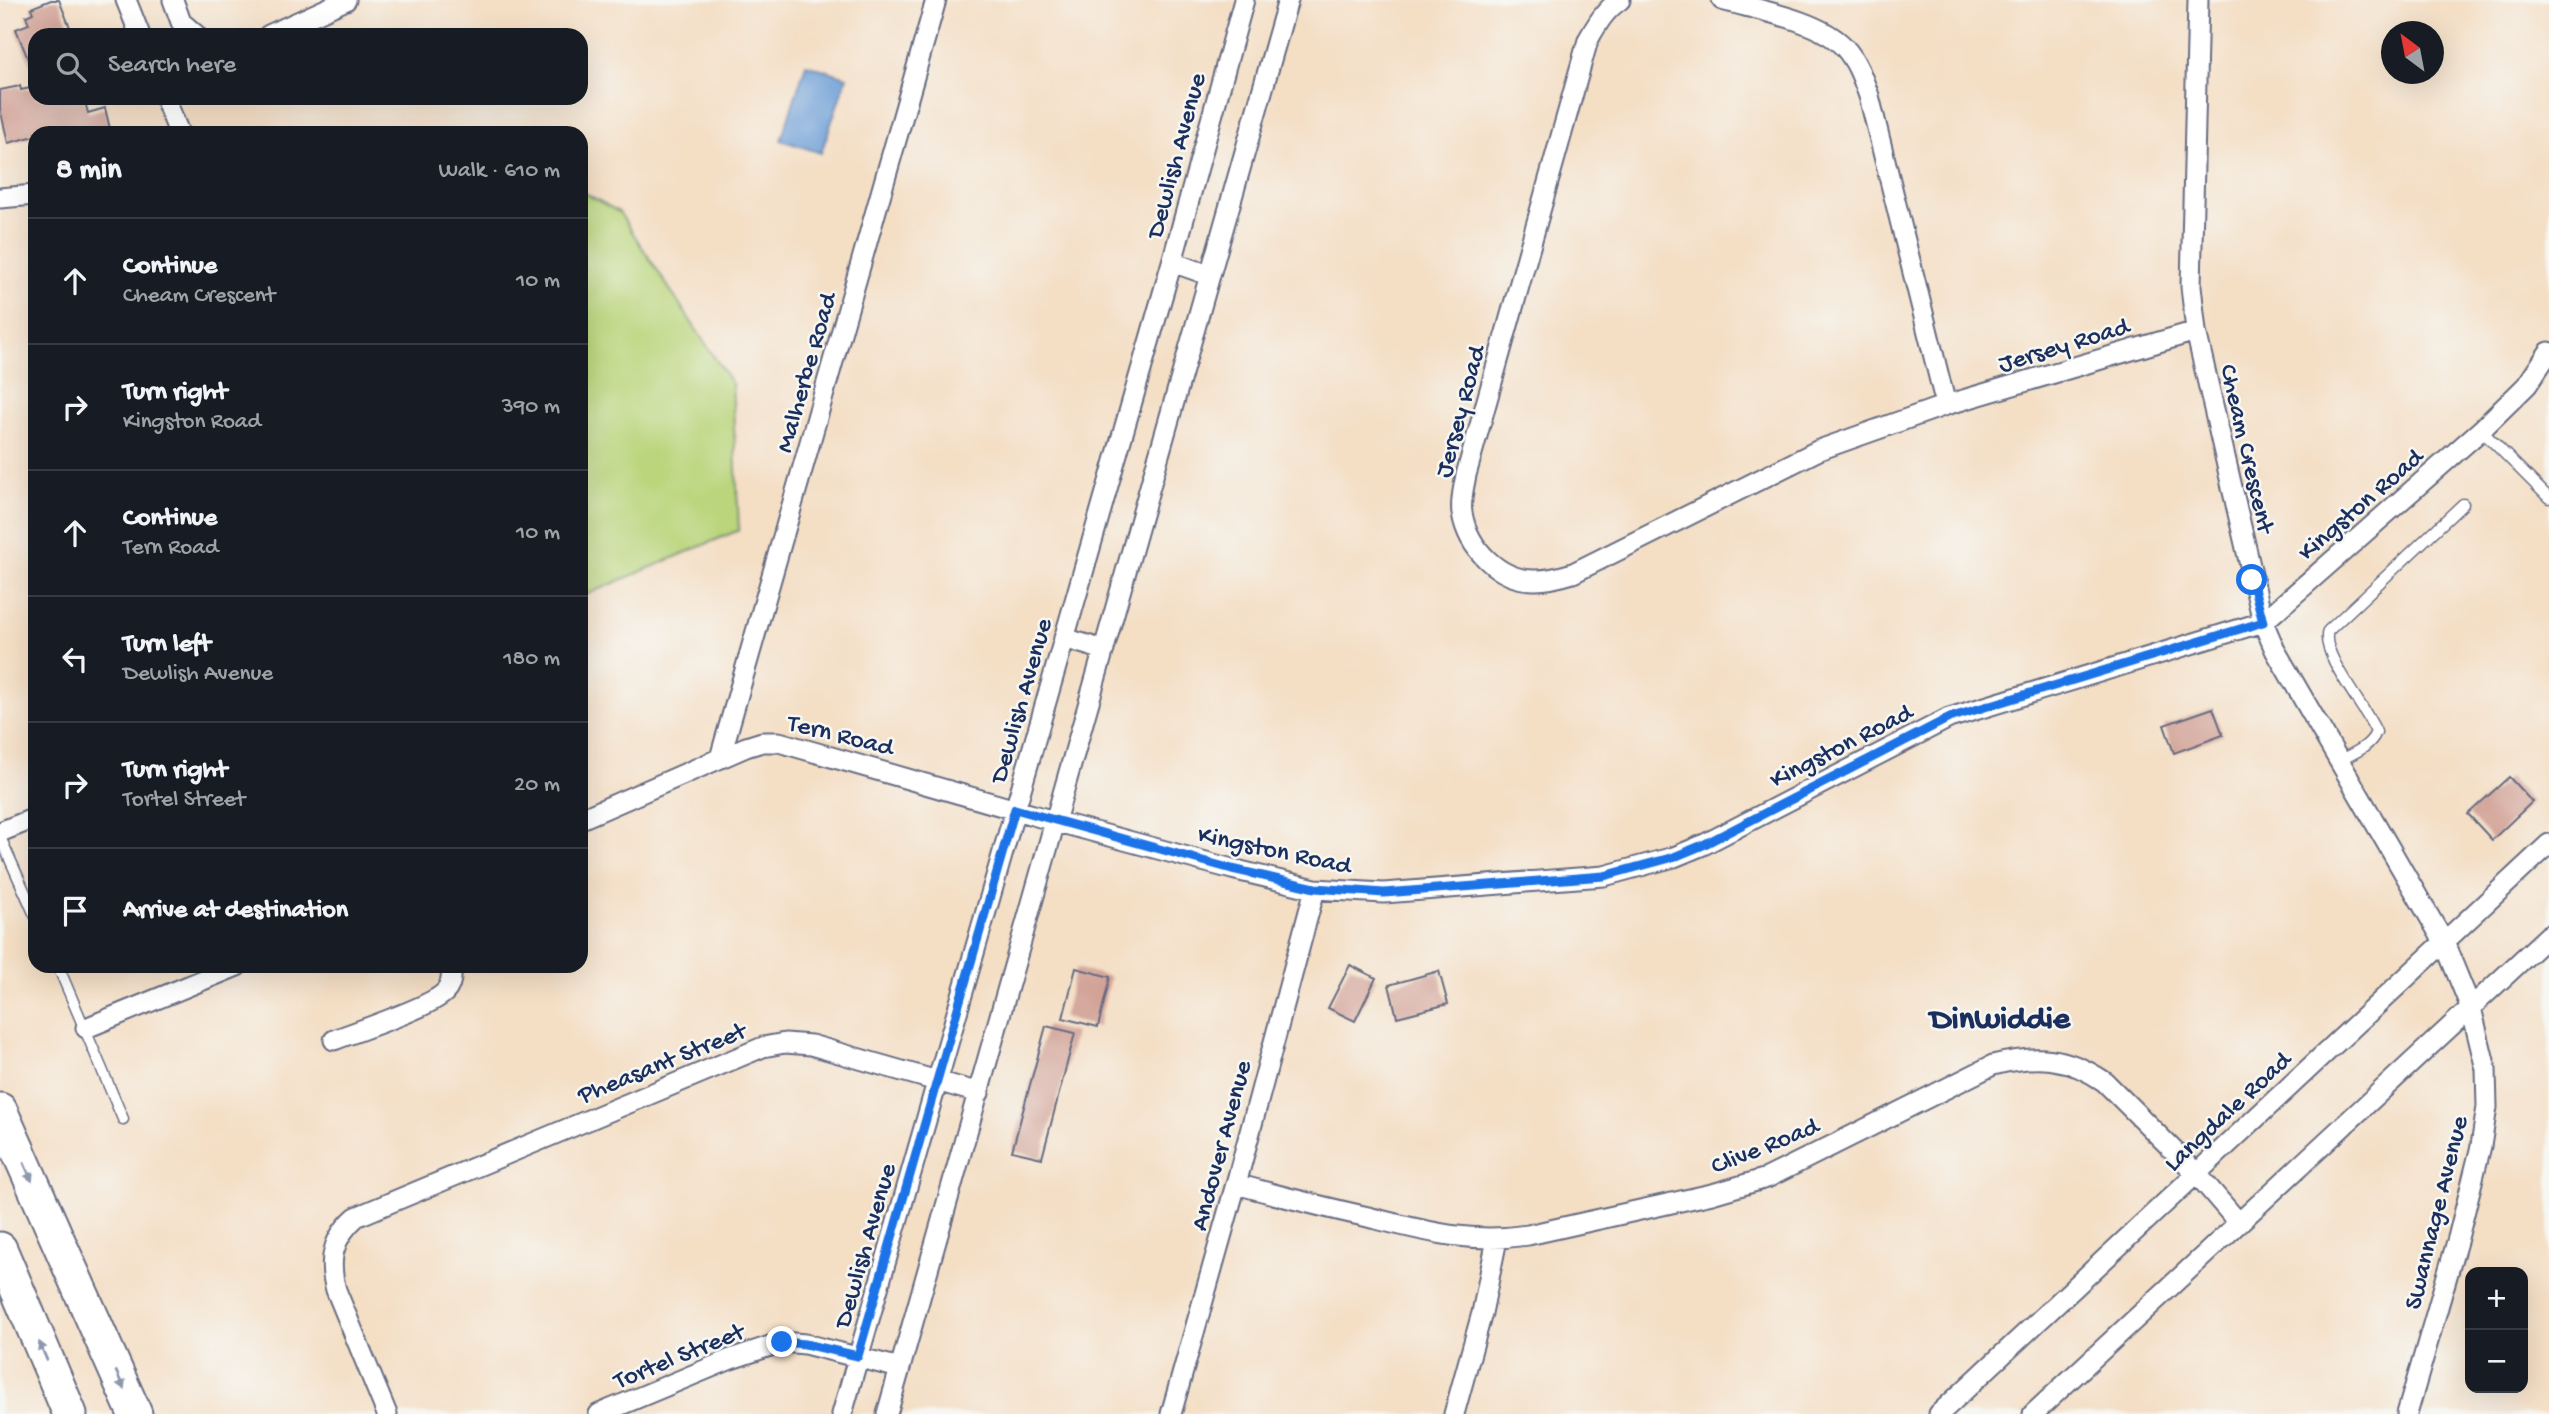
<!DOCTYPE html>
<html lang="en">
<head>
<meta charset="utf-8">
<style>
  body { margin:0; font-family:"Gochi Hand",sans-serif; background:#242831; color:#f1f3f6 }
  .controls { position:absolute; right:21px; bottom:21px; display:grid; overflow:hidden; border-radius:14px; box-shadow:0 7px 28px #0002 }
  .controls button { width:63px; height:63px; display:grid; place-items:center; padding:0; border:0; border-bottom:2px solid #363941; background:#171b24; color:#f1f3f6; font:35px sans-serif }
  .compass { position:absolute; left:2381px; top:21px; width:63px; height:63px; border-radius:50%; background:#171b24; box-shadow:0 7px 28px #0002; rotate:328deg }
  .stop { position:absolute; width:21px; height:21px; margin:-16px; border:5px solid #1a73e8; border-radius:50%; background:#fff }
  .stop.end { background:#1a73e8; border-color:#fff; box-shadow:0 2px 7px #0008 }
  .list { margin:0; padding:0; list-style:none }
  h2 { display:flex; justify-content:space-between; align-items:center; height:91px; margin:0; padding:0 28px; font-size:30px }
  h2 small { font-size:23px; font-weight:400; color:#9ea1a6 }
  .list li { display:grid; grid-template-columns:46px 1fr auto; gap:21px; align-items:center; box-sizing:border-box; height:126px; padding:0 28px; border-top:2px solid #363941 }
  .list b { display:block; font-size:26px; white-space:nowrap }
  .list p { margin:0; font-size:23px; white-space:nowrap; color:#9ea1a6 }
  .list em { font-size:23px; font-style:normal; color:#9ea1a6 }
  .icon { flex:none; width:38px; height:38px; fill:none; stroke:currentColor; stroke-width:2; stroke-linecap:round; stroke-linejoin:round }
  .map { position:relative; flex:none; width:2549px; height:1414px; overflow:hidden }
  .search { position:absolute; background:#171b24; box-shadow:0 7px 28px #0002; left:28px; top:28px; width:560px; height:77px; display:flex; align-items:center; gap:18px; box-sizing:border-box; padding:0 24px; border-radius:21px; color:#9ea1a6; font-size:26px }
  .panel { position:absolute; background:#171b24; box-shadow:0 7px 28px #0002; left:28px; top:126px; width:560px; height:847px; border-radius:21px }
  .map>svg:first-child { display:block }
</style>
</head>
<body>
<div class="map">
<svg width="2549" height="1414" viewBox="0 0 2549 1414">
  <rect width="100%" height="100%" fill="#f6f6f2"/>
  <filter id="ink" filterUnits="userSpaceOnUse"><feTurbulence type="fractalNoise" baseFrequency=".0143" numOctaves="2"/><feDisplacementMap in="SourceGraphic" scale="14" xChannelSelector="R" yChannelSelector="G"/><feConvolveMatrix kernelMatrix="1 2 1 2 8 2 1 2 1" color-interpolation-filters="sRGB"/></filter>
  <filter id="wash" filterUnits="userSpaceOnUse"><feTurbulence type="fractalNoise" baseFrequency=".00686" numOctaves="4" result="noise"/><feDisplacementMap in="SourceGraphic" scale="28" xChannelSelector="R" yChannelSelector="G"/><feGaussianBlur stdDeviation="1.57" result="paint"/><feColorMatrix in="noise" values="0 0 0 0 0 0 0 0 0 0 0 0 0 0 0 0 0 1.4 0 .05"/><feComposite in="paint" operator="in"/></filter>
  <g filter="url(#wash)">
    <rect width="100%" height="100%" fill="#f4dec4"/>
    <path fill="#bad57b" stroke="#6a826c" stroke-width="2" d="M 581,191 L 619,212 L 732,384 L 739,530 L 581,597 Z"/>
    <path fill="#6b9cd5" stroke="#43669a" stroke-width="2" d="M 806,64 L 847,77 L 821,153 L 781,140 Z"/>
    <g id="blocks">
      <path fill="#d09e92" d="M 51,0 L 59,0 L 73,35 L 35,35 L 34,74 L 16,29 L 29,24 L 26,16 L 33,13 L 31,8 Z
        M 20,86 L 21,90 L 35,87 L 35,98 L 84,98 L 88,113 L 105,108 L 111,133 L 35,133 L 35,136 L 8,143 L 0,108 L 0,90 Z
        M 2213,708 L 2223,735 L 2174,753 L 2164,725 Z
        M 2509,777 L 2532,802 L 2492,840 L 2468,814 Z
        M 1350,965 L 1376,978 L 1355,1021 L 1328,1008 Z
        M 1076,968 L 1110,977 L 1098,1027 L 1063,1018 Z
        M 1439,971 L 1448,1004 L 1397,1017 L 1389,985 Z
        M 1046,1026 L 1075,1033 L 1042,1158 L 1012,1151 Z"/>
    </g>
  </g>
  <g filter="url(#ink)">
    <use href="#blocks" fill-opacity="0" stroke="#676c82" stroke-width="2"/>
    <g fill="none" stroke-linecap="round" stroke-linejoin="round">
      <g stroke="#676c82" stroke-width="13">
        <path id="service" d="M 2481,430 L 2549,498
          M 2340,760 C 2354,753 2370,747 2376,732 C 2367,709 2319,653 2328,631 L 2463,504
          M 0,837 L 35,915
          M 58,966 L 123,1119"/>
      </g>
      <g stroke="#676c82" stroke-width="23">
        <path id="minor" d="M 126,0 L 140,35
          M 173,0 L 181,22 L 196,35
          M 1620,0 C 1605,10 1597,24 1588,40 L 1466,475 C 1464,487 1460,500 1462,513 C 1468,548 1499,581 1536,580 C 1549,580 1560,577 1573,573 L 1819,450 L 1946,405 L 2196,331
          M 1722,0 C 1757,10 1819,20 1844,47 C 1857,61 1863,79 1869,96 L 1946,405
          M 2198,0 L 2191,286 L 2196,331 L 2263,622 L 2275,650 L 2444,942 L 2471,1008 L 2486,1069 L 2487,1107 L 2481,1146 L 2458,1238 L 2407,1414
          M 269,35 L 346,0
          M 165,98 L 179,133
          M 0,198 L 35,195
          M 1172,262 L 1209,275
          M 1064,638 L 1104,650
          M 720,758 L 936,0
          M 581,819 L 746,747 L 762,742 L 779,742 L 1054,821 L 1232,869 L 1315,889 L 1384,893 L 1604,876 L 1674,857 L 1703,845 L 1949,718 L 2263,622 L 2481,430 L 2527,385 L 2549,352
          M 0,832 L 35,818
          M 86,1028 L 237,966
          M 334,1040 C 357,1031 431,1007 445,992 C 452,985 452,975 451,966
          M 1236,1184 C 1280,1196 1323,1207 1368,1217 C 1424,1231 1469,1244 1528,1235 L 1712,1194 L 1767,1178 L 1993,1065 C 2037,1054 2067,1056 2105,1082 L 2197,1174 L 2238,1222
          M 387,1414 L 336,1290 C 328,1261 332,1238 356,1217 L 763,1047 L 785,1043 L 811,1045 L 979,1093
          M 599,1414 L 731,1359 L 782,1342 L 805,1344 L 900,1368
          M 842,1414 L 1172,262 L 1244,0
          M 887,1414 L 1288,0
          M 1171,1414 L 1236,1184 L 1315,889
          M 1454,1414 L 1482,1313 L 1497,1239
          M 1939,1414 L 2549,844
          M 2033,1414 L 2549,935"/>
      </g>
      <g stroke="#676c82" stroke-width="37">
        <path id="motorway" d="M 0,1110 L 135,1414
          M 0,1249 L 70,1414"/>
      </g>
      <use href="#service" stroke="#fff" stroke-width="10"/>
      <use href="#minor" stroke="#fff" stroke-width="19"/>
      <use href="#motorway" stroke="#fff" stroke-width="33"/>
    </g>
    <defs><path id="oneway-solid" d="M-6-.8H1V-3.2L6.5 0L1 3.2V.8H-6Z" transform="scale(1.75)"/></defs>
    <g fill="#8d97ae">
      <use href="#oneway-solid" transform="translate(28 1172) rotate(66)"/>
      <use href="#oneway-solid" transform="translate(43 1351) rotate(-113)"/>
      <use href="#oneway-solid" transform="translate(120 1380) rotate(66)"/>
    </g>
  </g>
  <g fill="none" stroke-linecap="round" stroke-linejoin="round" filter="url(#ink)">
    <path stroke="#1a73e8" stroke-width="9" d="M 782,1342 L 805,1344 L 858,1356 L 1015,809 L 1232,869 L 1315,888 L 1384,893 L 1604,876 L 1674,857 L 1703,845 L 1949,718 L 2263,622 L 2252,580"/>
  </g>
  <g text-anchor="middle" stroke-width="5" stroke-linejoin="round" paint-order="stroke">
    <g font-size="26" fill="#1b2f5e" stroke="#f6f6f2">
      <text transform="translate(1174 155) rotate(-75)" y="9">Dewlish Avenue</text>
      <text transform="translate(2063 343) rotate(-17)" y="9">Jersey Road</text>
      <text transform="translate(804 372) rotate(-74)" y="9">Malherbe Road</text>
      <text transform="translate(1458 411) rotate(-75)" y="9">Jersey Road</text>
      <text transform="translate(2249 448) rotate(77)" y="9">Cheam Crescent</text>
      <text transform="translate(2359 503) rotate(-41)" y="9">Kingston Road</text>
      <text transform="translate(1019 700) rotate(-74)" y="9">Dewlish Avenue</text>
      <text transform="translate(841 733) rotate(14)" y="9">Tern Road</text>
      <text transform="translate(1840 744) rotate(-27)" y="9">Kingston Road</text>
      <text transform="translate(1275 848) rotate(12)" y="9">Kingston Road</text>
      <text transform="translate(661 1061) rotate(-22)" y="9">Pheasant Street</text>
      <text transform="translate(2226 1110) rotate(-43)" y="9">Langdale Road</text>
      <text transform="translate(1764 1144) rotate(-22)" y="9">Clive Road</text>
      <text transform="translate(1219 1145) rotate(-75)" y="9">Andover Avenue</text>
      <text transform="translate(2434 1212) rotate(-76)" y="9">Swannage Avenue</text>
      <text transform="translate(863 1245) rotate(-74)" y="9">Dewlish Avenue</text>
      <text transform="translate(678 1354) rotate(-22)" y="9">Tortel Street</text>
    </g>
    <g font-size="33" font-weight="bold" fill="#1b2f5e" stroke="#f6f6f2">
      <text x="2000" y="1027">Dinwiddie</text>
    </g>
  </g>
</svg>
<div class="controls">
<button>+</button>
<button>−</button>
</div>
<svg class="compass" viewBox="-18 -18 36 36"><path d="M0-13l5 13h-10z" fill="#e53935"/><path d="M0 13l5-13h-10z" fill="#9ea1a6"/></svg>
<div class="stop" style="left:2252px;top:580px"></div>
<div class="stop end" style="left:782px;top:1342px"></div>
<div class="search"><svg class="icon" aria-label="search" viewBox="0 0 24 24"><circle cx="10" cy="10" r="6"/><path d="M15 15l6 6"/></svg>Search here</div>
<section class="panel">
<h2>8 min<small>Walk · 610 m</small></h2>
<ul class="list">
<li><svg class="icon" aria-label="ahead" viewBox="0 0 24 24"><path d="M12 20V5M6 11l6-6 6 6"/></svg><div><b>Continue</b><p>Cheam Crescent</p></div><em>10 m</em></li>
<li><svg class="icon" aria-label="right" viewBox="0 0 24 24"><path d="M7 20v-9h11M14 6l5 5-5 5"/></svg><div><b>Turn right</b><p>Kingston Road</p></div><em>390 m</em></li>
<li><svg class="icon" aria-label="ahead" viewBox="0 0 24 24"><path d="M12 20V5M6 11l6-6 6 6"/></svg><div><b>Continue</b><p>Tern Road</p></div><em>10 m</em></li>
<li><svg class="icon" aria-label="left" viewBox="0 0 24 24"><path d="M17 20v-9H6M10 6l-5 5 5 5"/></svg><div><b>Turn left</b><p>Dewlish Avenue</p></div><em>180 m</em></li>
<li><svg class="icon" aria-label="right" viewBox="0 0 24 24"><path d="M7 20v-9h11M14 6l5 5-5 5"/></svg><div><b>Turn right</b><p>Tortel Street</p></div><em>20 m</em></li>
<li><svg class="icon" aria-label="arrive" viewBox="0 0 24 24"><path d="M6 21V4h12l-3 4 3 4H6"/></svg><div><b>Arrive at destination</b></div></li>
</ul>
</section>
</div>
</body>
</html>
